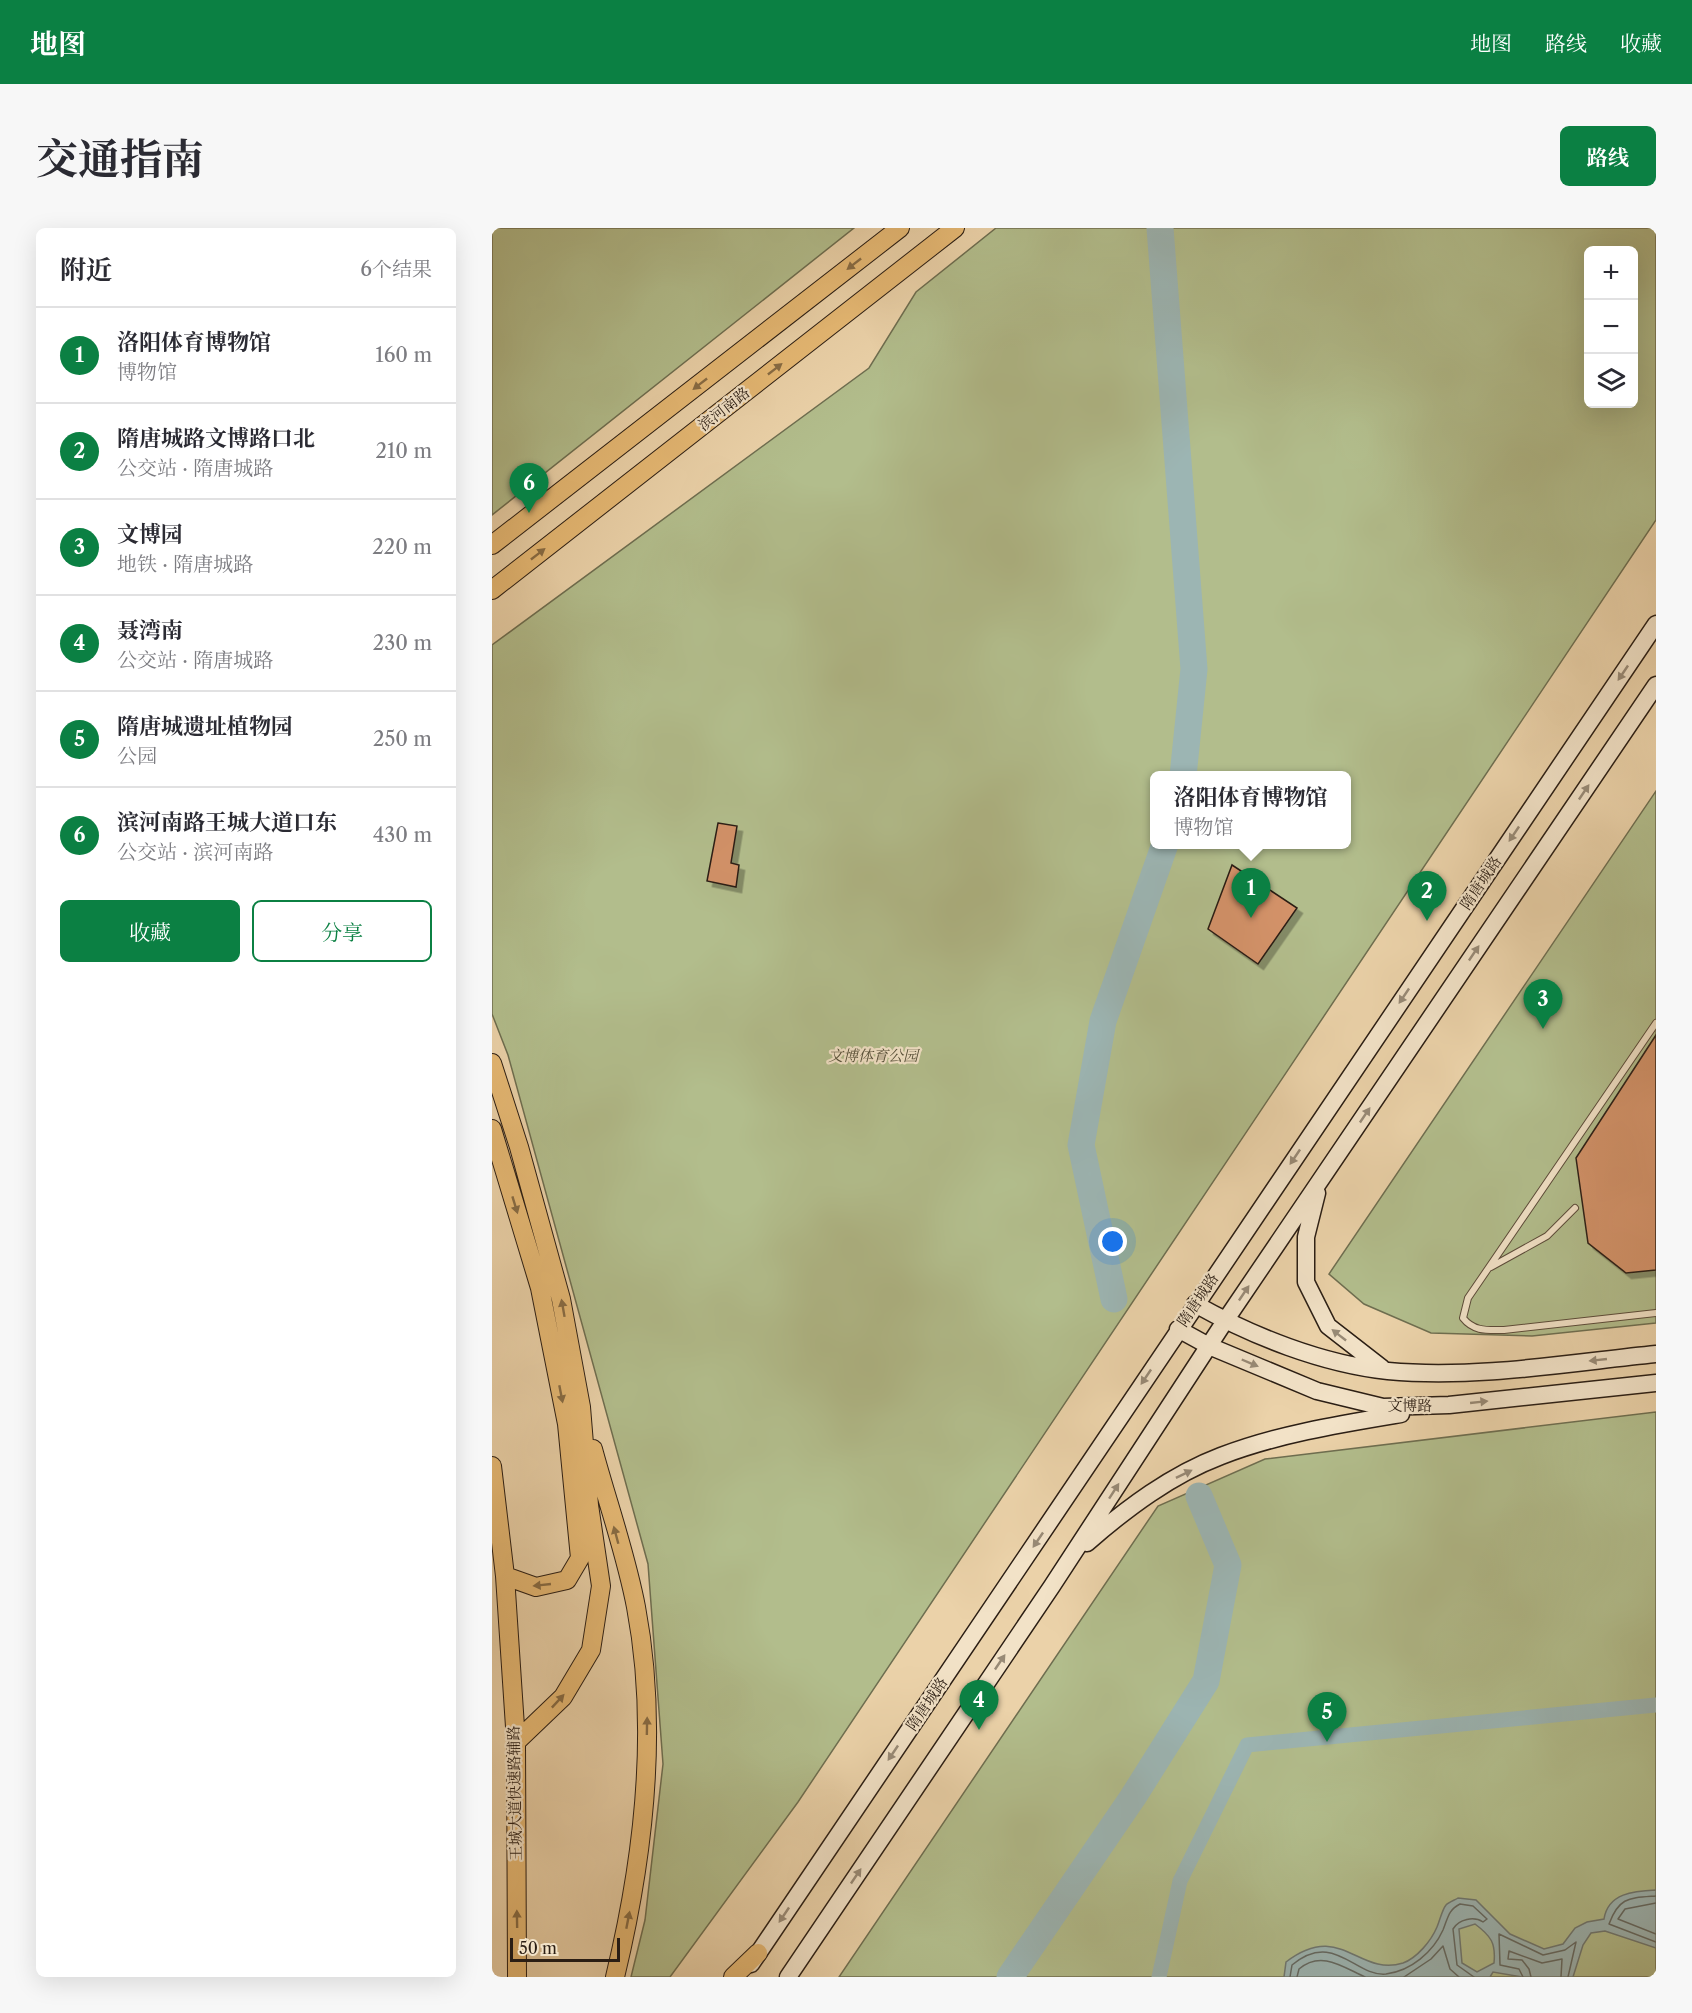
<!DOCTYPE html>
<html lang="zh">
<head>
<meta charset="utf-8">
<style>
  body { margin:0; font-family:"Libre Caslon Text","Noto Serif SC",serif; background:#f7f7f7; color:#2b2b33 }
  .controls { position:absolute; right:18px; top:18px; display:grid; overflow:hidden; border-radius:9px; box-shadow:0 6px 24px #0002 }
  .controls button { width:54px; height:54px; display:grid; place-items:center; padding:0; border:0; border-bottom:2px solid #e1e1e2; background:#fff; color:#2b2b33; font:30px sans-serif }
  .scale { position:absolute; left:18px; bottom:15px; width:110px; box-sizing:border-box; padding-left:6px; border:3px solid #2b1e14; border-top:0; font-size:16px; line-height:21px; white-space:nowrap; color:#2b1e14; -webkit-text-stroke:4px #f2e2c7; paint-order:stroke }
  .you { position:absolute; left:621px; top:1014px; width:21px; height:21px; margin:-15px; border:4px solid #fff; border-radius:50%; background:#1a73e8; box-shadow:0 0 0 9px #1a73e833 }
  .badge { display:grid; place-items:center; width:39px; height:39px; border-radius:50%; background:#0b8043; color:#fff; font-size:20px; font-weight:700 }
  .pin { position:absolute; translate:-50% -50px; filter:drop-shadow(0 2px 3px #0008) }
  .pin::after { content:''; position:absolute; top:32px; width:21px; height:18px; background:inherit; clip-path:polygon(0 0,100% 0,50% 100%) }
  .popup { position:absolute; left:658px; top:543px; width:201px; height:78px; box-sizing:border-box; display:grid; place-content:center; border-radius:9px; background:#fff; filter:drop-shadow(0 2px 4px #0005); font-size:20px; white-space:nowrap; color:#7c7c81 }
  .popup b { font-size:22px; color:#2b2b33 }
  .popup::after { content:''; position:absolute; left:50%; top:100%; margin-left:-12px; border:12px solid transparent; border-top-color:#fff }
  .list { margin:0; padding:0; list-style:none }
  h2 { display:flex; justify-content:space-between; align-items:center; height:78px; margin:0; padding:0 24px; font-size:26px }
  h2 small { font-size:20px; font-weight:400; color:#7c7c81 }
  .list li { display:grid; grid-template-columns:39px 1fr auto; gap:18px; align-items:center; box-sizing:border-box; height:96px; padding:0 24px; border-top:2px solid #e1e1e2 }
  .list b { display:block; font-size:22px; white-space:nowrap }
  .list p { margin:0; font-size:20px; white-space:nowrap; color:#7c7c81 }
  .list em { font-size:20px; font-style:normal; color:#7c7c81 }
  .actions { display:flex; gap:12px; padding:18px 24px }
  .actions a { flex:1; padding:14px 0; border:2px solid #0b8043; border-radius:9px; text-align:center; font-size:21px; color:#0b8043 }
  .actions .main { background:#0b8043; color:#fff }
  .icon { flex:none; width:33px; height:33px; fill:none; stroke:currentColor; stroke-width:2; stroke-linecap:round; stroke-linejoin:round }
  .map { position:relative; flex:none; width:1164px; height:1749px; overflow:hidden; border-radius:9px }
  header { display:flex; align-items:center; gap:36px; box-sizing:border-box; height:84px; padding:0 30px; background:#0b8043; color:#fff }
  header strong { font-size:28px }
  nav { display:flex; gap:33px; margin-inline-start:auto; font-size:21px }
  .intro { display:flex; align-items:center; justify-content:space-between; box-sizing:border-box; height:144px; padding:0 36px }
  h1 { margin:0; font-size:42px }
  .button { padding:15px 27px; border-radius:9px; background:#0b8043; color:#fff; font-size:21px; font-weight:700 }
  main { display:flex; gap:36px; padding:0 36px }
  aside { flex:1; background:#fff; border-radius:9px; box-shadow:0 6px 24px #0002 }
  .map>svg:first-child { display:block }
</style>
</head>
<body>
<header>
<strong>地图</strong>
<nav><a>地图</a><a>路线</a><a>收藏</a></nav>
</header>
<div class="intro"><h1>交通指南</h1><a class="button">路线</a></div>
<main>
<aside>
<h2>附近<small>6个结果</small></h2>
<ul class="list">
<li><span class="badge">1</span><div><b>洛阳体育博物馆</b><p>博物馆</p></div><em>160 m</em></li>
<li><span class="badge">2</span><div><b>隋唐城路文博路口北</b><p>公交站 · 隋唐城路</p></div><em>210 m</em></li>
<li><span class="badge">3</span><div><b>文博园</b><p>地铁 · 隋唐城路</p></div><em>220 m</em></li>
<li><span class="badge">4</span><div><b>聂湾南</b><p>公交站 · 隋唐城路</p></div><em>230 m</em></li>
<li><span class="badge">5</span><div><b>隋唐城遗址植物园</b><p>公园</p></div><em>250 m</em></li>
<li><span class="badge">6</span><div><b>滨河南路王城大道口东</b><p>公交站 · 滨河南路</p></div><em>430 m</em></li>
</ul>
<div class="actions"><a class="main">收藏</a><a>分享</a></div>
</aside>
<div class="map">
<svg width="1164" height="1749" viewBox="0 0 1164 1749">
  <defs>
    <filter id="shadow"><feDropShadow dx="5.5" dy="5.5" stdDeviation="0" flood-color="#0004"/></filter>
  </defs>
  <rect width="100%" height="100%" fill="#ebd2a9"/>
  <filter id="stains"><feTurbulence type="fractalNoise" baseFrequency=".00333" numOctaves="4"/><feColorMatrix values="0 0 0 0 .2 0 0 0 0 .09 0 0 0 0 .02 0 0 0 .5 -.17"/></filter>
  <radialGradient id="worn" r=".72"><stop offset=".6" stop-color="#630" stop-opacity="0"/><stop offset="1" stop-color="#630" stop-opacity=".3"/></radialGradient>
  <path fill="#b2bd8c" stroke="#6e6e50" stroke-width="1.5" fill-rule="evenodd" d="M 0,0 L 362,0 L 0,287 Z
    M 504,0 L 1164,0 L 1164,292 L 306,1574 L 178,1749 L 139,1749 L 153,1692 L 171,1536 L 156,1336 L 16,827 L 0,786 L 0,417 L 377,140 L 424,64 ZM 1096,22 L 1142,22 L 1142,176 L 1096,176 ZM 663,548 L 855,548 L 855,616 L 663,616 Z
    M 1164,563 L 1164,1095 L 1040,1108 L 939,1105 L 872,1076 L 837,1046 Z
    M 1164,1184 L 1164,1749 L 347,1749 L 666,1278 L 773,1231 Z"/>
  <path fill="#9cb5b3" stroke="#6f7973" stroke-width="1.5" fill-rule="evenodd" d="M 1164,1662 L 1164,1720 L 1113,1703 L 1099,1705 L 1091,1717 L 1081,1749 L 1030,1749 L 1001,1744 L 998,1749 L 792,1749 L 794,1734 C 849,1692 866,1749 911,1735 C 925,1730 939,1713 945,1699 C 948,1692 950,1682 954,1677 C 957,1674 963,1672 966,1670 L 984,1672 L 1018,1706 L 1052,1721 L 1071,1716 L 1083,1700 L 1095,1694 L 1112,1691 C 1116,1665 1142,1663 1164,1662 ZM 983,1696 C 999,1708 1004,1715 1002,1735 L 985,1744 L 970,1735 L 967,1701 Z"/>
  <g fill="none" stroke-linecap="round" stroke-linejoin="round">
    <path stroke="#646a64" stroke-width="1.5" d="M 1164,1668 C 1137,1670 1127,1669 1117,1696 L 1164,1714
      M 1164,1675 L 1133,1681 L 1126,1691 L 1164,1706
      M 798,1749 L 800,1737 C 842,1702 863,1749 894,1746 C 919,1743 941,1724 951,1702 C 956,1690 956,1682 968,1676 L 981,1678 L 995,1691 L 991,1694 C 982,1688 967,1691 961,1701 L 965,1737 L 982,1749
      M 805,1749 L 807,1741 C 829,1722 851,1739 873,1749
      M 912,1749 L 939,1731 L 951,1718 L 958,1741 L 967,1749
      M 1031,1749 L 1027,1741 L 1008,1737 L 1007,1706 L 1051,1727 L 1073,1722 L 1084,1714 L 1076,1749
      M 1039,1749 L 1037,1741 L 1030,1732 L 1016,1731 L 1017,1723 L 1050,1735 L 1070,1731 L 1069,1749"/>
    <path stroke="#9cb5b3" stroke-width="15" d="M 667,1749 L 688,1653 L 755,1517 L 1164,1477"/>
    <path stroke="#9cb5b3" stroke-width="27" d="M 668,0 L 702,441 L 691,548
      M 622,1071 L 589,917 L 611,793 L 673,616
      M 518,1749 L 641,1569 L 714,1453 L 736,1337 L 707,1268"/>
  </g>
  <path fill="#d39269" stroke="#2b1e14" stroke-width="1.5" filter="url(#shadow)" d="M 226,595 L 245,598 L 239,635 L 247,637 L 244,659 L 215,653 Z
    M 740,637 L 805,680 L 766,736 L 716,701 Z
    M 1164,807 L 1164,1042 L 1134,1045 L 1096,1015 L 1084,930 Z"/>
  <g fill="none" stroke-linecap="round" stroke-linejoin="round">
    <g stroke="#5b4b39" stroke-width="8">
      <path id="lane" d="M 1164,795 L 976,1070 L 971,1090 C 982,1104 996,1102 1012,1102 L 1164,1085
        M 999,1039 L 1055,1008 L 1083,980"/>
    </g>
    <g stroke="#2b1e14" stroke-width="19">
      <path id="secondary" d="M 825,965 L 814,1009 L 814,1054 L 836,1098 L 890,1140
        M 703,1076 C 760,1108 830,1136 896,1143 C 984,1151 1076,1135 1164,1126
        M 686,1101 L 717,1118 L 825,1163 L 891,1179 L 957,1177 L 1164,1155
        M 595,1315 C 635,1280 679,1247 729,1228 C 786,1206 849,1196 909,1186
        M 259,1736 L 1164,396
        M 296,1749 L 560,1358 L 733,1093 L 1164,457"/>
    </g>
    <g stroke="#2b1e14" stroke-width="20">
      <path id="primary" d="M 0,317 L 408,0
        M 0,362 L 463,0
        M 0,835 L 27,919 L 69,1071 L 89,1179 L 97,1277 L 109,1358 L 99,1422 L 71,1469 L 24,1514
        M 0,901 L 48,1060 L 75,1196 L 88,1330 L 75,1352 L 44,1359 L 13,1348
        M 101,1221 C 115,1273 134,1326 144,1379 C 167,1501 152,1629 123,1749
        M 0,1238 L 13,1348 L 24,1514 L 25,1749
        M 241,1749 L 266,1725"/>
    </g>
    <use href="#lane" stroke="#f2e2c7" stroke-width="6"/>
    <use href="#secondary" stroke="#f2e2c7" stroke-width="16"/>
    <use href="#primary" stroke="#e6b974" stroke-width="18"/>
  </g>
  <defs><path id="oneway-solid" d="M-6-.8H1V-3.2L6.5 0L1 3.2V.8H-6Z" transform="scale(1.5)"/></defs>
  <g fill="#886c44">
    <use href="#oneway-solid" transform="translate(362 36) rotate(142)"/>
    <use href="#oneway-solid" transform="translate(283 141) rotate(-38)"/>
    <use href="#oneway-solid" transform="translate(208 156) rotate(142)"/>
    <use href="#oneway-solid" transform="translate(46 326) rotate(-38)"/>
    <use href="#oneway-solid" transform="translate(23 977) rotate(73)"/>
    <use href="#oneway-solid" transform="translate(71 1080) rotate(-100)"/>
    <use href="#oneway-solid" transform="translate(69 1166) rotate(79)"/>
    <use href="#oneway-solid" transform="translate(124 1307) rotate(-105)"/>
    <use href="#oneway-solid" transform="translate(50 1357) rotate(174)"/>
    <use href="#oneway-solid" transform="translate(66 1473) rotate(-47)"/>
    <use href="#oneway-solid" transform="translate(155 1498) rotate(-89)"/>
    <use href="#oneway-solid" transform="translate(25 1691) rotate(-91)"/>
    <use href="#oneway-solid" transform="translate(136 1692) rotate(-79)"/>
  </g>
  <g fill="#988a76">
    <use href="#oneway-solid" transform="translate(1131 445) rotate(124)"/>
    <use href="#oneway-solid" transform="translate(1092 564) rotate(-56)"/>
    <use href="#oneway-solid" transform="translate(1022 606) rotate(124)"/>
    <use href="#oneway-solid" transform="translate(982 725) rotate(-56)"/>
    <use href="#oneway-solid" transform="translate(912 768) rotate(124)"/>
    <use href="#oneway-solid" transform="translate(873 887) rotate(-56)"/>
    <use href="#oneway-solid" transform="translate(803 929) rotate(124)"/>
    <use href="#oneway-solid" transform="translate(752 1065) rotate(-56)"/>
    <use href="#oneway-solid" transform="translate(847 1107) rotate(-142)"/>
    <use href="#oneway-solid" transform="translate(1106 1132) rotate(174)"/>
    <use href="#oneway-solid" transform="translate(758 1135) rotate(23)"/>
    <use href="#oneway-solid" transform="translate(654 1149) rotate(124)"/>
    <use href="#oneway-solid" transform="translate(987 1174) rotate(-6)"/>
    <use href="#oneway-solid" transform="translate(692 1246) rotate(-26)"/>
    <use href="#oneway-solid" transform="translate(622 1263) rotate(-57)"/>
    <use href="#oneway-solid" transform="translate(546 1312) rotate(124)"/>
    <use href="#oneway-solid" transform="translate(508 1434) rotate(-56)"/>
    <use href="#oneway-solid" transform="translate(401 1525) rotate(124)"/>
    <use href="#oneway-solid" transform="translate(364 1648) rotate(-56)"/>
    <use href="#oneway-solid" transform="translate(292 1687) rotate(124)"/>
  </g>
  <g text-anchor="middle" stroke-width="4.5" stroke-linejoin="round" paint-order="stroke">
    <g font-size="15" fill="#2b1e14" stroke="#f2e2c7">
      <text transform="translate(232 181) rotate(-38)" y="5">滨河南路</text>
      <text transform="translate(989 655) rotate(-56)" y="5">隋唐城路</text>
      <text transform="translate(706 1072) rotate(-56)" y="5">隋唐城路</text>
      <text x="918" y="1183">文博路</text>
      <text transform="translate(435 1476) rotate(-56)" y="5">隋唐城路</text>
      <text transform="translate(23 1565) rotate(-91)" y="5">王城大道快速路辅路</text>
    </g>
    <g font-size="15" font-style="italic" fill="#544e38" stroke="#f2e2c7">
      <text x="381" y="833">文博体育公园</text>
    </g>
  </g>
  <rect width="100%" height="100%" filter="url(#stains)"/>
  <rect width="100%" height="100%" fill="url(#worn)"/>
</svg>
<div class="controls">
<button>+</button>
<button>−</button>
<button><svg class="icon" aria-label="layers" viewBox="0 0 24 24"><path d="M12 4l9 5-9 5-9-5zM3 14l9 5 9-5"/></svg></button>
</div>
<div class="scale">50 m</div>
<div class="you"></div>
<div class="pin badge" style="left:759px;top:690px">1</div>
<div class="popup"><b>洛阳体育博物馆</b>博物馆</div>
<div class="pin badge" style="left:935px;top:693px">2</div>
<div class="pin badge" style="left:1051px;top:801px">3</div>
<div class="pin badge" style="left:487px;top:1502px">4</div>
<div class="pin badge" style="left:835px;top:1514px">5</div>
<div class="pin badge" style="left:37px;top:285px">6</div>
</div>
</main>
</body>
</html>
